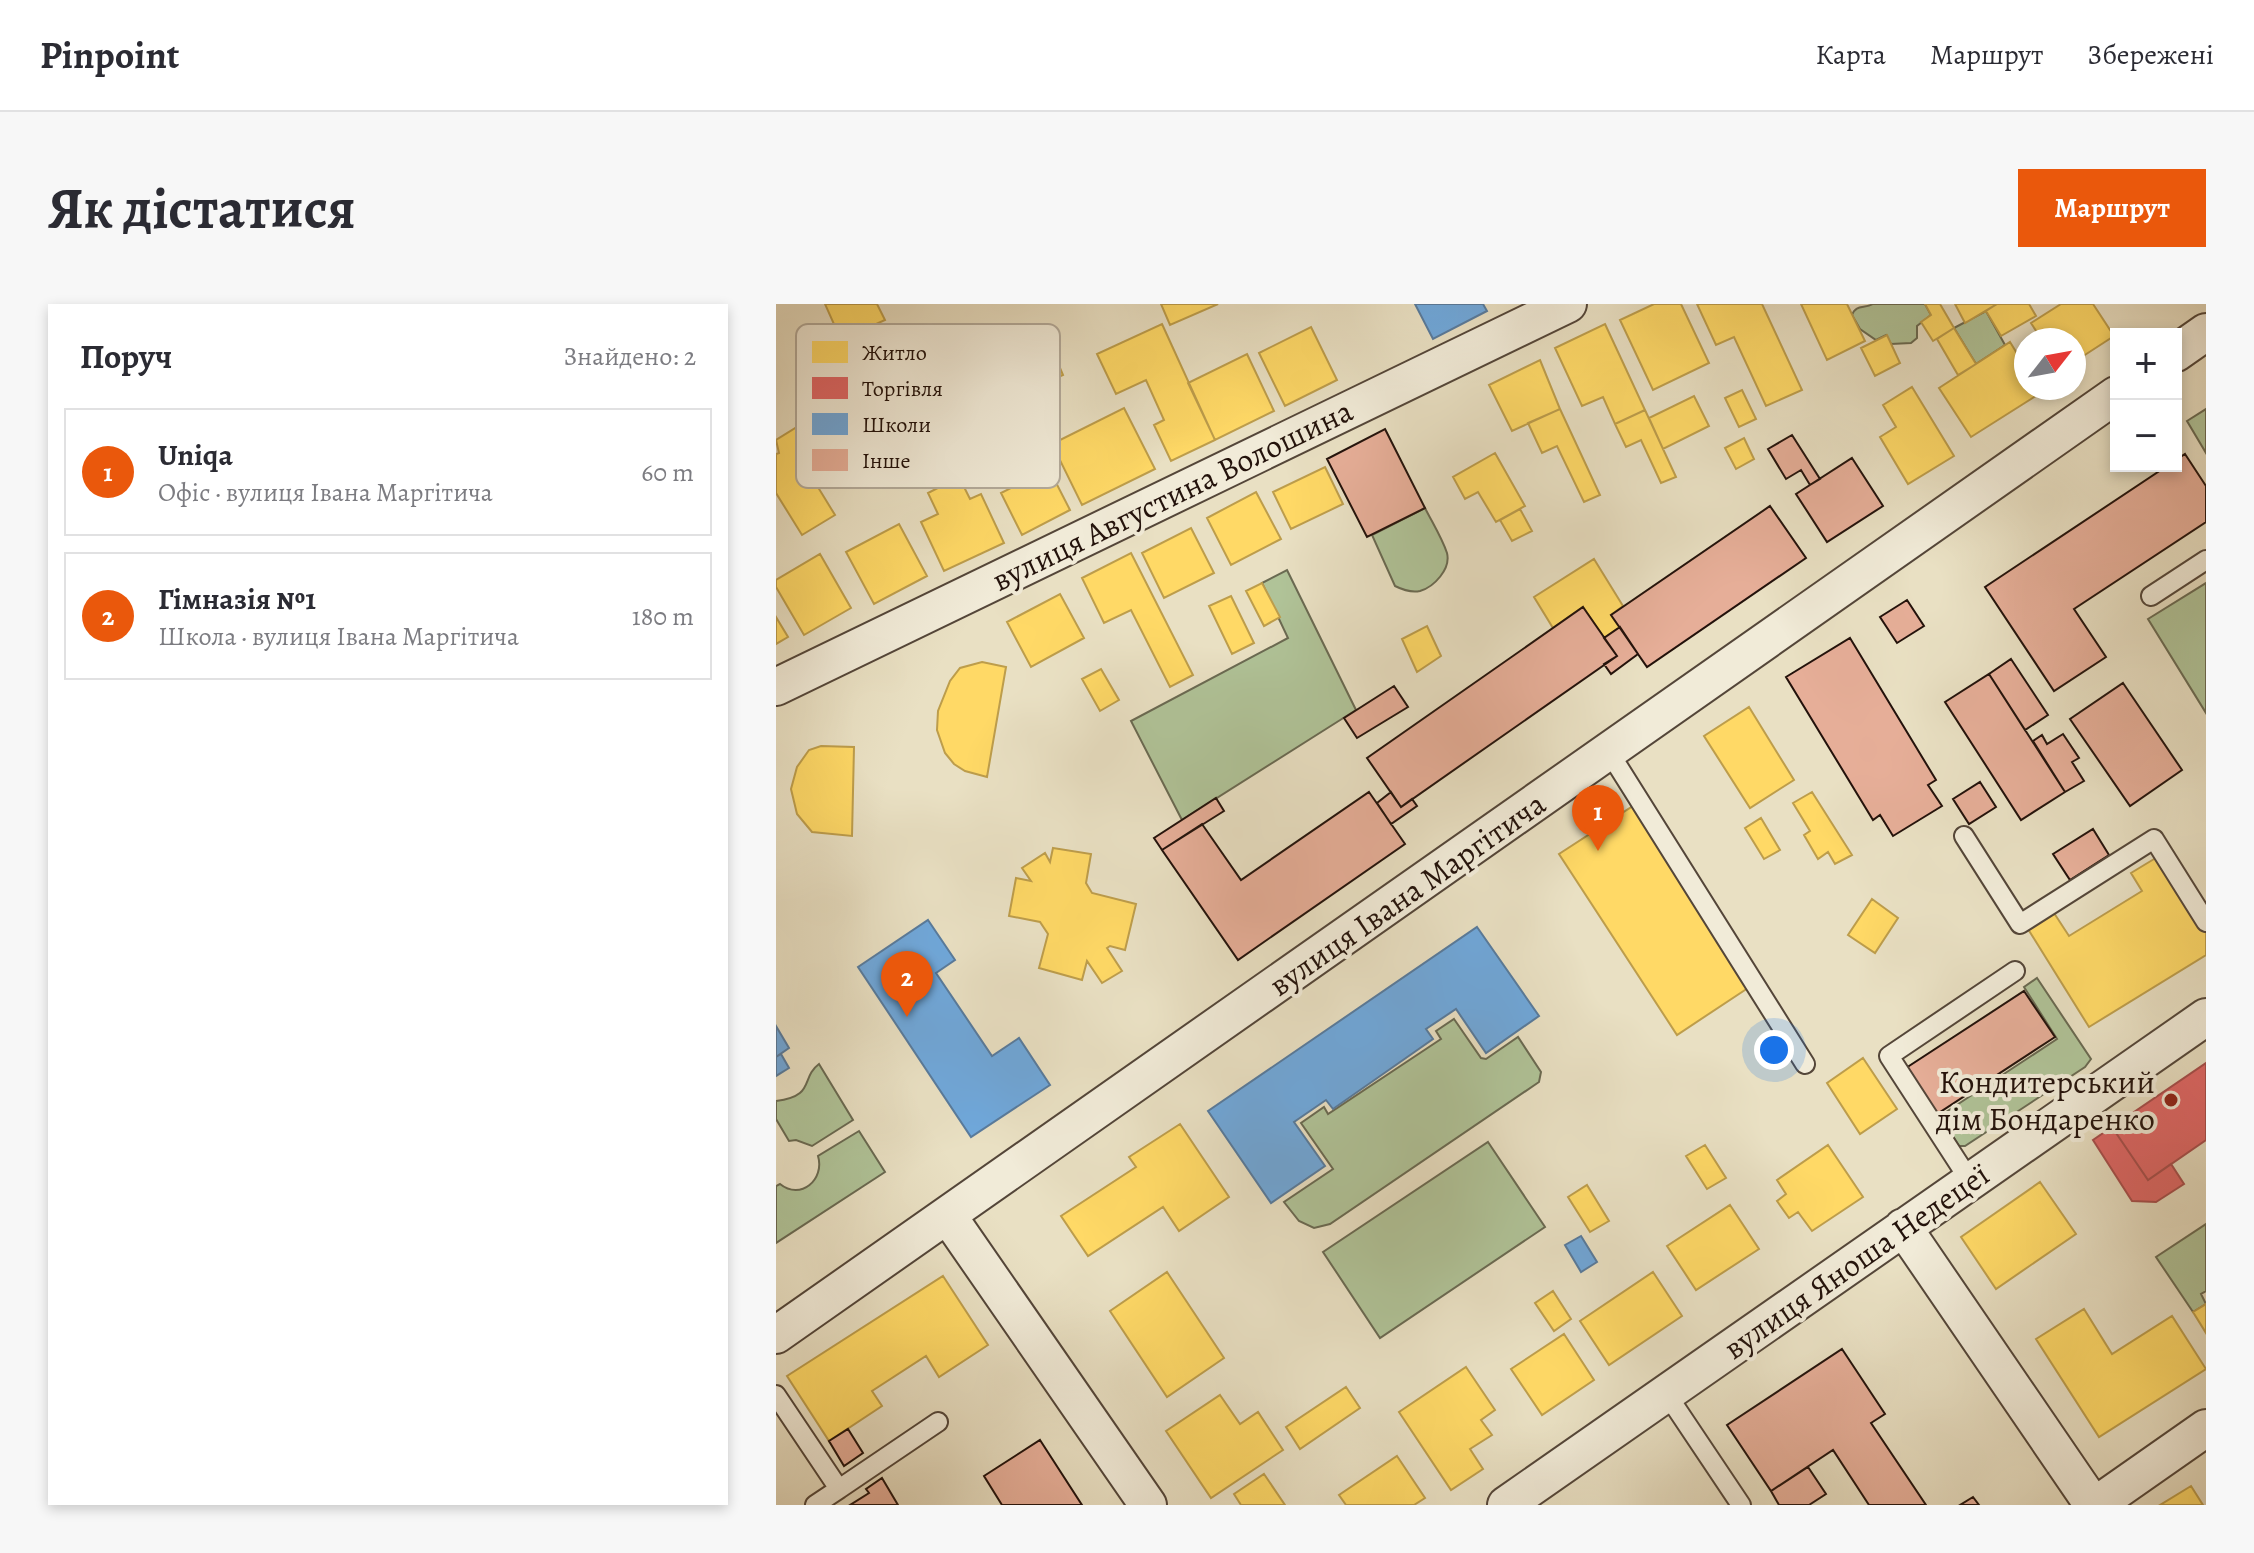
<!DOCTYPE html>
<html lang="uk">
<head>
<meta charset="utf-8">
<style>
  body { margin:0; font-family:Alegreya,serif; background:#f7f7f7; color:#2b2b33 }
  .controls { position:absolute; right:24px; top:24px; display:grid; overflow:hidden; border-radius:0px; box-shadow:0 4px 12px #0003 }
  .controls button { width:72px; height:72px; display:grid; place-items:center; padding:0; border:0; border-bottom:2px solid #e1e1e2; background:#fff; color:#2b2b33; font:40px sans-serif }
  .compass { position:absolute; left:1238px; top:24px; width:72px; height:72px; border-radius:50%; background:#fff; box-shadow:0 4px 12px #0003; rotate:59deg }
  .you { position:absolute; left:998px; top:746px; width:28px; height:28px; margin:-20px; border:6px solid #fff; border-radius:50%; background:#1a73e8; box-shadow:0 0 0 12px #1a73e833 }
  .badge { display:grid; place-items:center; width:52px; height:52px; border-radius:50%; background:#ea580c; color:#fff; font-size:26px; font-weight:700 }
  .pin { position:absolute; translate:-50% -66px; filter:drop-shadow(0 2px 4px #0008) }
  .pin::after { content:''; position:absolute; top:42px; width:28px; height:24px; background:inherit; clip-path:polygon(0 0,100% 0,50% 100%) }
  .list { margin:0; padding:0; list-style:none }
  h2 { display:flex; justify-content:space-between; align-items:center; height:104px; margin:0; padding:0 32px; font-size:34px }
  h2 small { font-size:26px; font-weight:400; color:#7c7c81 }
  .list li { display:grid; grid-template-columns:52px 1fr auto; gap:24px; align-items:center; box-sizing:border-box; height:128px; margin:0 16px 16px; padding:0 16px; border:2px solid #e1e1e2; border-radius:0px }
  .list b { display:block; font-size:30px; white-space:nowrap }
  .list p { margin:0; font-size:26px; white-space:nowrap; color:#7c7c81 }
  .list em { font-size:26px; font-style:normal; color:#7c7c81 }
  .map { position:relative; flex:none; width:1430px; height:1201px; overflow:hidden; border-radius:0px }
  header { display:flex; align-items:center; gap:48px; box-sizing:border-box; height:112px; padding:0 40px; background:#fff; border-bottom:2px solid #e1e1e2 }
  header strong { font-size:38px }
  nav { display:flex; gap:44px; margin-inline-start:auto; font-size:28px }
  .intro { display:flex; align-items:center; justify-content:space-between; box-sizing:border-box; height:192px; padding:0 48px }
  h1 { margin:0; font-size:56px }
  .button { padding:20px 36px; border-radius:0px; background:#ea580c; color:#fff; font-size:28px; font-weight:700 }
  main { display:flex; gap:48px; padding:0 48px }
  aside { flex:1; background:#fff; border-radius:0px; box-shadow:0 4px 12px #0003 }
  .map>svg:first-child { display:block }
</style>
</head>
<body>
<header>
<strong>Pinpoint</strong>
<nav><a>Карта</a><a>Маршрут</a><a>Збережені</a></nav>
</header>
<div class="intro"><h1>Як дістатися</h1><a class="button">Маршрут</a></div>
<main>
<aside>
<h2>Поруч<small>Знайдено: 2</small></h2>
<ul class="list">
<li><span class="badge">1</span><div><b>Uniqa</b><p>Офіс · вулиця Івана Маргітича</p></div><em>60 m</em></li>
<li><span class="badge">2</span><div><b>Гімназія №1</b><p>Школа · вулиця Івана Маргітича</p></div><em>180 m</em></li>
</ul>
</aside>
<div class="map">
<svg width="1430" height="1201" viewBox="0 0 1430 1201">
  <rect width="100%" height="100%" fill="#e9e0c3"/>
  <filter id="stains"><feTurbulence type="fractalNoise" baseFrequency=".0025" numOctaves="4"/><feColorMatrix values="0 0 0 0 .2 0 0 0 0 .09 0 0 0 0 .02 0 0 0 .5 -.17"/></filter>
  <radialGradient id="worn" r=".72"><stop offset=".6" stop-color="#630" stop-opacity="0"/><stop offset="1" stop-color="#630" stop-opacity=".3"/></radialGradient>
  <path fill="#b0c398" stroke="#6a6a52" stroke-width="2" d="M 1097,0 L 1149,0 L 1155,11 L 1141,22 L 1141,34 L 1135,39 L 1115,40 L 1110,31 L 1100,36 L 1084,25 L 1076,11 C 1080,0 1088,5 1097,0 Z
    M 1210,7 L 1229,41 L 1200,60 L 1178,24 Z
    M 1430,105 L 1430,149 L 1411,117 Z
    M 649,204 C 656,218 666,234 671,249 C 675,265 658,283 644,287 C 635,289 627,286 619,282 L 596,231 Z
    M 511,266 L 580,406 L 406,516 L 355,417 L 512,334 L 486,279 Z
    M 1430,279 L 1430,409 L 1372,315 Z
    M 1261,674 L 1315,755 L 1309,763 L 1189,842 L 1183,842 L 1164,812 L 1281,735 L 1248,683 Z
    M 678,715 L 705,754 L 710,755 L 742,733 L 765,768 L 763,778 L 554,920 L 538,924 L 523,917 L 508,898 L 557,865 L 525,819 L 548,803 L 552,810 L 665,735 L 660,727 Z
    M 43,760 L 77,816 L 36,842 L 20,836 L 13,837 L 0,815 L 0,797 C 40,792 24,774 43,760 Z
    M 83,827 L 109,868 L 0,939 L 0,882 L 4,880 C 25,897 49,875 42,852 Z
    M 712,838 L 769,923 L 604,1034 L 547,948 Z
    M 1430,920 L 1430,987 L 1425,990 L 1430,1000 L 1417,1008 L 1380,953 Z"/>
  <path fill="#ffd966" stroke="#bd9d4b" stroke-width="2" d="M 49,0 L 101,0 L 109,16 L 65,36 Z
    M 385,0 L 442,0 L 394,21 Z
    M 878,0 L 905,0 L 933,59 L 877,86 L 844,16 Z
    M 921,0 L 986,0 L 1026,86 L 990,102 L 958,33 L 940,41 Z
    M 1025,0 L 1071,0 L 1089,37 L 1051,56 Z
    M 1149,0 L 1164,0 L 1178,24 L 1157,37 L 1145,18 L 1155,11 Z
    M 1179,0 L 1221,0 L 1189,19 Z
    M 1221,0 L 1253,0 L 1260,12 L 1225,32 L 1210,7 Z
    M 1285,0 L 1317,0 L 1338,32 L 1298,58 L 1298,36 L 1266,36 L 1255,19 Z
    M 386,20 L 439,136 L 395,157 L 378,121 L 388,116 L 370,76 L 340,90 L 321,50 Z
    M 829,20 L 869,106 L 839,120 L 827,93 L 806,102 L 779,44 Z
    M 535,23 L 561,76 L 509,102 L 483,49 Z
    M 1178,24 L 1200,60 L 1182,71 L 1161,35 Z
    M 1111,31 L 1124,59 L 1099,72 L 1085,44 Z
    M 273,38 L 287,71 L 267,80 L 252,47 Z
    M 1234,38 L 1250,64 L 1250,84 L 1263,84 L 1266,88 L 1195,133 L 1163,84 Z
    M 471,50 L 498,107 L 439,136 L 412,79 Z
    M 764,56 L 784,105 L 736,127 L 713,81 Z
    M 1136,83 L 1178,152 L 1132,180 L 1104,133 L 1120,123 L 1107,101 Z
    M 966,86 L 980,115 L 963,123 L 949,94 Z
    M 918,92 L 933,122 L 887,145 L 873,114 Z
    M 348,104 L 379,165 L 306,201 L 276,140 Z
    M 50,105 L 69,136 L 22,165 L 30,179 L 37,175 L 59,211 L 26,231 L 0,189 L 0,150 L 3,149 L 0,136 Z
    M 784,105 L 824,191 L 808,198 L 781,142 L 766,149 L 752,119 Z
    M 869,106 L 900,173 L 885,179 L 865,136 L 850,143 L 839,120 Z
    M 968,134 L 978,155 L 960,165 L 949,144 Z
    M 719,149 L 749,202 L 720,218 L 702,188 L 689,195 L 677,173 Z
    M 549,163 L 567,200 L 515,225 L 497,188 Z
    M 273,165 L 294,206 L 246,231 L 225,189 Z
    M 183,173 L 194,195 L 205,190 L 228,239 L 168,267 L 145,218 L 162,210 L 152,189 Z
    M 480,188 L 505,235 L 455,261 L 431,214 Z
    M 744,205 L 756,227 L 736,237 L 724,216 Z
    M 123,220 L 151,272 L 98,300 L 70,248 Z
    M 415,224 L 438,269 L 388,294 L 366,249 Z
    M 355,249 L 417,371 L 394,383 L 355,306 L 328,319 L 306,274 Z
    M 44,250 L 75,304 L 28,331 L 0,283 L 0,276 Z
    M 818,255 L 847,302 L 835,311 L 844,323 L 828,334 L 807,303 L 777,324 L 758,293 Z
    M 486,279 L 504,313 L 488,322 L 470,287 Z
    M 284,290 L 308,334 L 255,363 L 231,318 Z
    M 455,292 L 478,339 L 456,350 L 433,302 Z
    M 0,313 L 12,333 L 0,340 Z
    M 651,322 L 665,352 L 641,368 L 626,335 Z
    M 206,358 L 230,363 L 211,473 L 189,467 L 178,460 L 169,449 L 161,426 L 162,407 L 174,377 L 184,364 Z
    M 325,365 L 343,396 L 324,407 L 306,375 Z
    M 973,403 L 1018,476 L 974,504 L 928,432 Z
    M 45,442 L 78,443 L 76,532 L 36,528 L 21,510 L 15,485 L 21,463 L 33,446 Z
    M 1036,488 L 1076,551 L 1059,560 L 1052,548 L 1042,555 L 1028,531 L 1034,527 L 1017,499 Z
    M 857,502 L 975,682 L 901,731 L 783,550 Z
    M 985,514 L 1004,546 L 988,555 L 969,524 Z
    M 277,544 L 315,550 L 310,579 L 316,589 L 360,600 L 349,646 L 334,642 L 331,644 L 346,667 L 326,679 L 311,657 L 306,676 L 263,664 L 272,630 L 264,618 L 233,612 L 240,574 L 255,577 L 246,564 L 269,549 L 274,558 Z
    M 1383,552 L 1430,628 L 1430,651 L 1313,723 L 1252,625 L 1278,609 L 1293,632 L 1366,587 L 1355,569 Z
    M 1096,595 L 1122,614 L 1099,649 L 1072,631 Z
    M 1087,754 L 1121,805 L 1084,830 L 1051,779 Z
    M 404,820 L 453,893 L 403,927 L 387,903 L 312,952 L 285,912 L 360,863 L 353,853 Z
    M 929,841 L 950,874 L 931,885 L 910,852 Z
    M 1052,841 L 1087,893 L 1036,927 L 1022,908 L 1013,914 L 1001,897 L 1010,890 L 1001,876 Z
    M 1264,878 L 1300,930 L 1220,985 L 1185,933 Z
    M 811,881 L 833,917 L 814,928 L 792,893 Z
    M 954,901 L 983,945 L 920,986 L 891,942 Z
    M 391,968 L 448,1054 L 391,1093 L 334,1007 Z
    M 877,968 L 906,1012 L 833,1061 L 804,1017 Z
    M 167,972 L 212,1041 L 163,1073 L 150,1052 L 96,1087 L 106,1102 L 53,1137 L 11,1072 Z
    M 777,987 L 795,1015 L 778,1027 L 759,999 Z
    M 1430,1000 L 1430,1029 L 1417,1008 Z
    M 1308,1005 L 1336,1050 L 1396,1012 L 1430,1065 L 1323,1133 L 1260,1035 Z
    M 788,1030 L 818,1076 L 766,1111 L 735,1065 Z
    M 690,1063 L 719,1106 L 705,1116 L 716,1131 L 694,1145 L 707,1165 L 675,1186 L 623,1108 Z
    M 570,1083 L 584,1104 L 524,1145 L 510,1123 Z
    M 444,1091 L 464,1120 L 482,1108 L 507,1146 L 435,1194 L 390,1127 Z
    M 621,1152 L 649,1194 L 638,1201 L 570,1201 L 563,1191 Z
    M 488,1170 L 509,1201 L 465,1201 L 458,1190 Z
    M 1415,1182 L 1427,1201 L 1384,1201 Z"/>
  <path fill="#e06666" stroke="#a74d4b" stroke-width="2" d="M 1430,759 L 1430,836 L 1372,876 L 1336,823 Z
    M 1336,823 L 1372,876 L 1395,860 L 1408,880 L 1380,898 L 1356,897 L 1317,836 Z"/>
  <path fill="#6fa8dc" stroke="#587b9d" stroke-width="2" d="M 639,0 L 707,0 L 711,7 L 657,35 Z
    M 152,616 L 179,656 L 160,669 L 216,752 L 243,734 L 274,781 L 195,833 L 82,663 Z
    M 701,623 L 763,712 L 710,749 L 680,705 L 650,725 L 657,735 L 557,805 L 550,796 L 518,818 L 549,862 L 495,899 L 432,807 Z
    M 0,722 L 13,744 L 0,753 Z
    M 5,750 L 13,764 L 0,772 L 0,753 Z
    M 805,932 L 821,958 L 805,968 L 789,941 Z"/>
  <path fill="#e6ae98" stroke="#23120b" stroke-width="2" d="M 609,125 L 649,204 L 591,233 L 551,155 Z
    M 1016,131 L 1044,175 L 1034,181 L 1025,166 L 1010,175 L 992,145 Z
    M 1409,150 L 1430,182 L 1430,218 L 1298,305 L 1330,353 L 1278,387 L 1209,283 L 1391,162 L 1400,162 L 1400,156 Z
    M 1076,154 L 1107,202 L 1051,238 L 1020,190 Z
    M 994,202 L 1030,254 L 871,363 L 835,311 Z
    M 1131,296 L 1148,322 L 1121,339 L 1104,313 Z
    M 807,303 L 841,352 L 625,503 L 591,454 Z
    M 844,323 L 862,350 L 835,370 L 828,360 L 841,352 L 828,334 Z
    M 1074,334 L 1160,476 L 1152,481 L 1166,502 L 1117,532 L 1104,511 L 1097,516 L 1010,373 Z
    M 1235,355 L 1272,411 L 1249,426 L 1213,370 Z
    M 1213,370 L 1289,488 L 1245,516 L 1169,398 Z
    M 1347,379 L 1406,466 L 1354,502 L 1294,415 Z
    M 618,382 L 632,403 L 581,434 L 568,414 Z
    M 1287,430 L 1303,454 L 1296,458 L 1308,477 L 1289,488 L 1257,437 L 1266,431 L 1271,440 Z
    M 1204,478 L 1220,503 L 1193,520 L 1177,495 Z
    M 593,488 L 629,540 L 462,656 L 386,546 L 426,520 L 465,576 Z
    M 615,488 L 625,503 L 636,495 L 641,502 L 615,520 L 601,499 Z
    M 440,494 L 448,507 L 386,546 L 378,534 Z
    M 1317,525 L 1333,551 L 1294,576 L 1277,550 Z
    M 1248,687 L 1279,733 L 1161,810 L 1130,764 Z
    M 1066,1045 L 1109,1110 L 1095,1119 L 1150,1201 L 1093,1201 L 1057,1146 L 995,1187 L 951,1121 Z
    M 72,1125 L 87,1149 L 68,1162 L 53,1137 Z
    M 264,1136 L 306,1201 L 226,1201 L 208,1172 Z
    M 1032,1163 L 1050,1190 L 1033,1201 L 1003,1201 L 995,1187 Z
    M 106,1174 L 122,1201 L 74,1201 L 93,1189 L 90,1185 Z
    M 1197,1193 L 1203,1201 L 1184,1201 Z"/>
  <g fill="none" stroke-linecap="round" stroke-linejoin="round">
    <g stroke="#544639" stroke-width="22">
      <path id="lane" d="M 1375,292 L 1430,256
        M 833,448 L 1029,760
        M 1188,532 L 1244,620 L 1378,535 L 1430,618
        M 1194,877 L 1113,752 L 1239,667
        M 890,1089 L 965,1201
        M 0,1091 L 63,1185 L 162,1118
        M 39,1201 L 63,1185"/>
    </g>
    <g stroke="#544639" stroke-width="40">
      <path id="street" d="M 1400,49 L 1430,28
        M 0,383 L 792,0
        M 172,912 L 372,1201
        M 1127,923 L 1317,1201
        M 0,1031 L 1340,91
        M 730,1201 L 1430,713
        M 1320,1201 L 1430,1124"/>
    </g>
    <use href="#lane" stroke="#f1ebd8" stroke-width="18"/>
    <use href="#street" stroke="#f1ebd8" stroke-width="36"/>
  </g>
  <circle fill="#8f2418" stroke="#f1ebd8" stroke-width="3" cx="1395" cy="796" r="8"/>
  <g text-anchor="middle" stroke-width="8" stroke-linejoin="round" paint-order="stroke">
    <g font-size="32" fill="#23120b" stroke="#f1ebd8">
      <text transform="translate(396 191) rotate(-26)" y="11">вулиця Августина Волошина</text>
      <text transform="translate(631 590) rotate(-35)" y="11">вулиця Івана Маргітича</text>
      <text transform="translate(1080 957) rotate(-35)" y="11">вулиця Яноша Недецеї</text>
    </g>
    <g font-size="32" fill="#23120b" stroke="#f1ebd8" text-anchor="end">
      <text x="1379" y="789">Кондитерський<tspan x="1379" dy="37">дім Бондаренко</tspan></text>
    </g>
  </g>
  <rect x="20" y="20" width="264" height="164" rx="12" fill="#f1ebd8" stroke="#b3aa9a" stroke-width="2"/>
  <rect x="36" y="37" width="36" height="22" fill="#ffd966"/>
  <rect x="36" y="73" width="36" height="22" fill="#e06666"/>
  <rect x="36" y="109" width="36" height="22" fill="#6fa8dc"/>
  <rect x="36" y="145" width="36" height="22" fill="#e6ae98"/>
  <g font-size="22" fill="#23120b">
    <text x="86" y="56">Житло</text>
    <text x="86" y="92">Торгівля</text>
    <text x="86" y="128">Школи</text>
    <text x="86" y="164">Інше</text>
  </g>
  <rect width="100%" height="100%" filter="url(#stains)"/>
  <rect width="100%" height="100%" fill="url(#worn)"/>
</svg>
<div class="controls">
<button>+</button>
<button>−</button>
</div>
<svg class="compass" viewBox="-18 -18 36 36"><path d="M0-13l5 13h-10z" fill="#e53935"/><path d="M0 13l5-13h-10z" fill="#7c7c81"/></svg>
<div class="you"></div>
<div class="pin badge" style="left:822px;top:547px">1</div>
<div class="pin badge" style="left:131px;top:713px">2</div>
</div>
</main>
</body>
</html>
